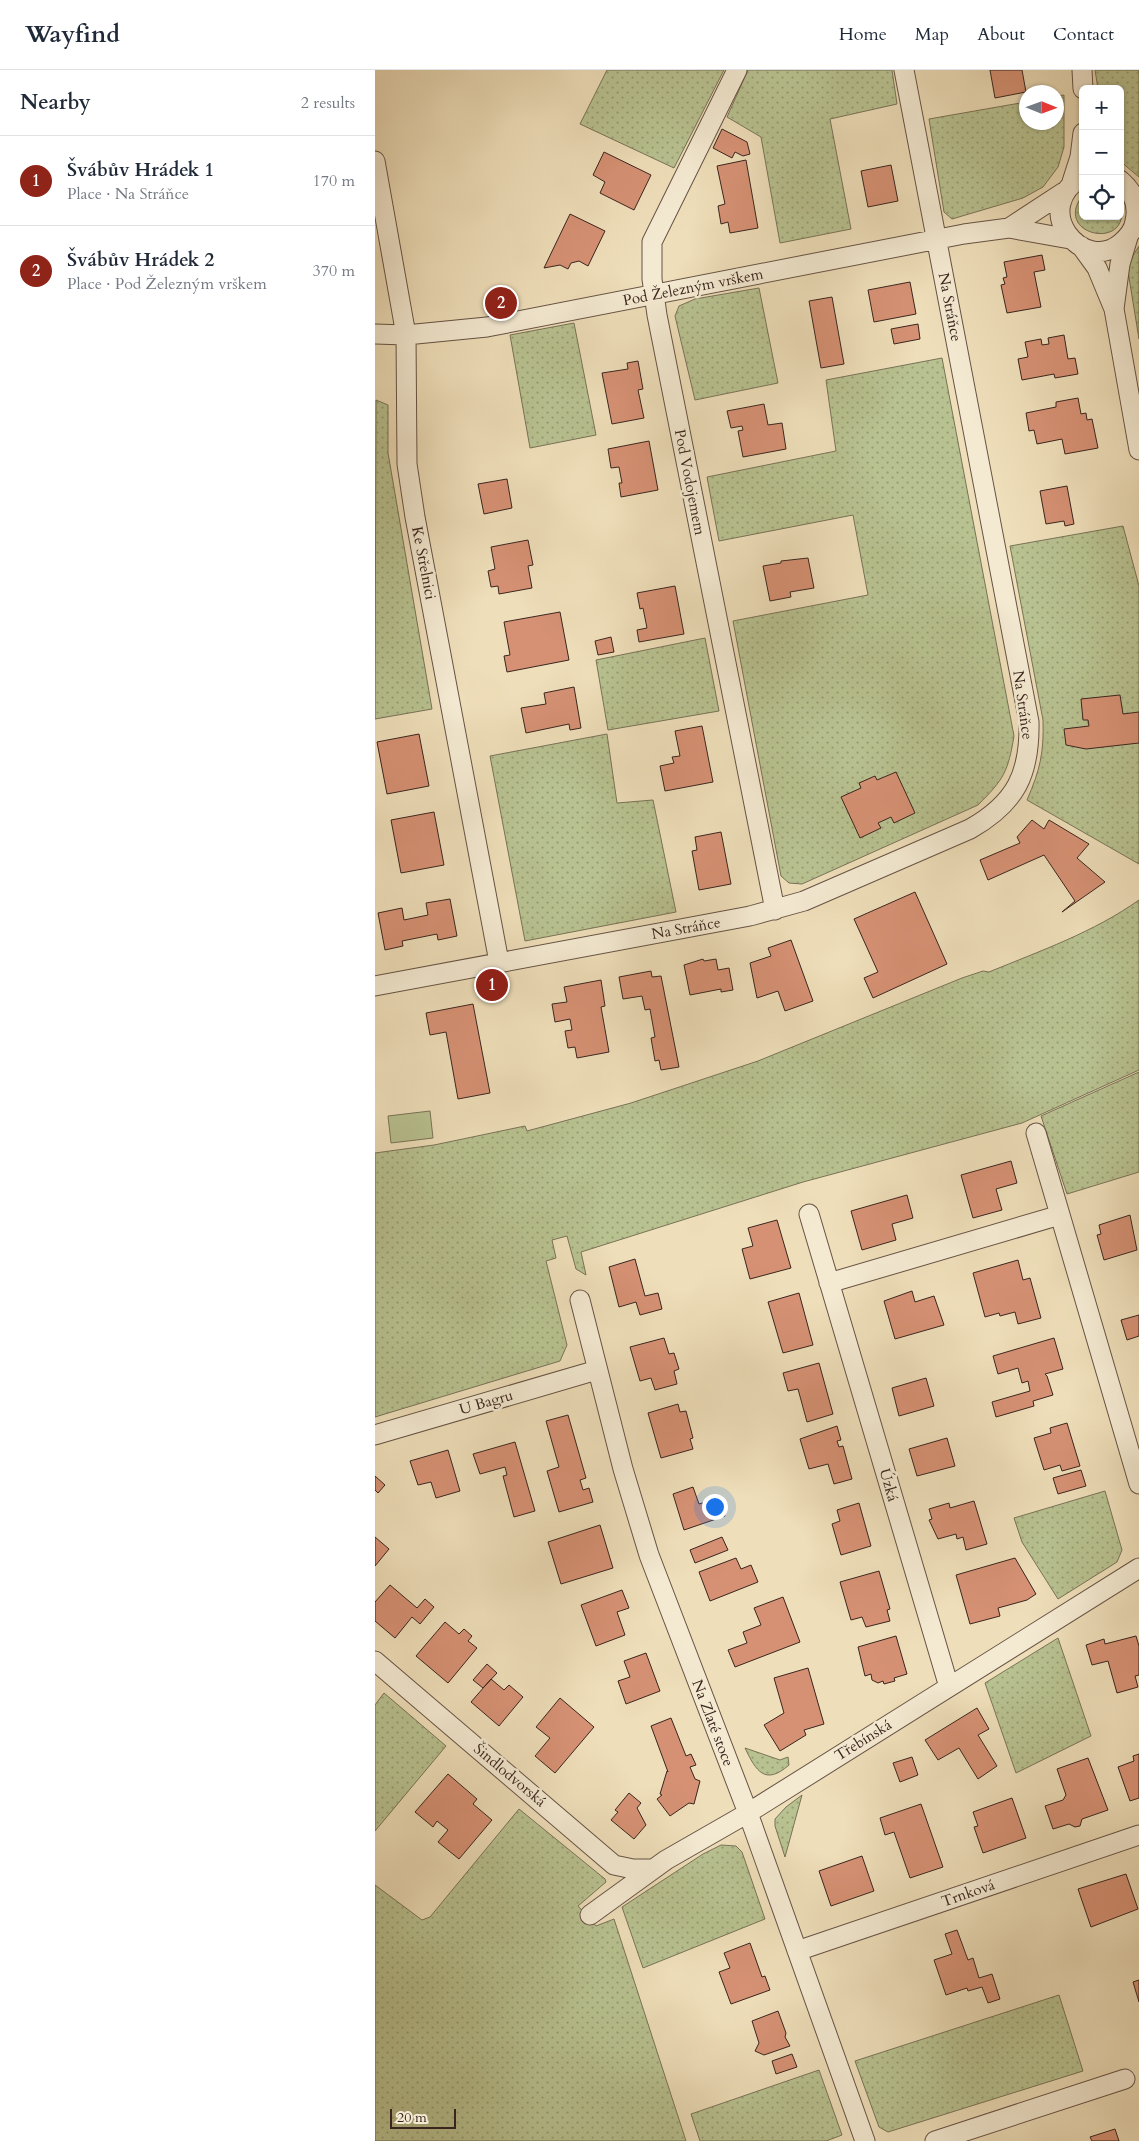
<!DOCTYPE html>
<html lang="en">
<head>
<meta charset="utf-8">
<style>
  body { margin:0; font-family:Cardo,serif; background:#f6f6f7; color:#1f2937 }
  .controls { position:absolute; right:15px; top:15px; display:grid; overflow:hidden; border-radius:8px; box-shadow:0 1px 4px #0004 }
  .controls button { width:45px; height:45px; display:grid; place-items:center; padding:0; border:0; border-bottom:1px solid #e0e1e3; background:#fff; color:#1f2937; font:25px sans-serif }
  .compass { position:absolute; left:644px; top:15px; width:45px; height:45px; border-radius:50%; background:#fff; box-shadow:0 1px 4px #0004; rotate:91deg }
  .scale { position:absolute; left:15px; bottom:12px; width:66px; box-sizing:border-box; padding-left:5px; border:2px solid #3a251e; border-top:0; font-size:14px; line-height:18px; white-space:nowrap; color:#3a251e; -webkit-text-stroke:4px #f4ead2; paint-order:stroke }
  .you { position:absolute; left:339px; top:1436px; width:18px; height:18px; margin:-12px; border:4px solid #fff; border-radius:50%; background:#1a73e8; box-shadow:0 0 0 8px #1a73e833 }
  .badge { display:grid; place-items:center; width:32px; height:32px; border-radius:50%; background:#8f2418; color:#fff; font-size:16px; font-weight:700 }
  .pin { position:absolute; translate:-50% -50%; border:2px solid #fff; box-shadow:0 1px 5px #0006 }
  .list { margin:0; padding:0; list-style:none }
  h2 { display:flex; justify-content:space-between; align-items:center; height:65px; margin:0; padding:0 20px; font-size:21px }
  h2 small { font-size:16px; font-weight:400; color:#747a83 }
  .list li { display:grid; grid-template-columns:32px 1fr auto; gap:15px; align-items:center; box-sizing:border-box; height:90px; padding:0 20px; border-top:1px solid #e0e1e3 }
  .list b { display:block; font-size:19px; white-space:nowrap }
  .list p { margin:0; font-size:16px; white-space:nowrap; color:#747a83 }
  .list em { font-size:16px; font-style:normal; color:#747a83 }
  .icon { flex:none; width:28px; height:28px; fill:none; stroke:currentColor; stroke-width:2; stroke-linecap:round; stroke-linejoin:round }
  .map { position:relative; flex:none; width:764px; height:2071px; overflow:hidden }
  header { display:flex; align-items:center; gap:30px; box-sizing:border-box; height:70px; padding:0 25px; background:#fff; border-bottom:1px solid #e0e1e3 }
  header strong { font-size:24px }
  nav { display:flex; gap:28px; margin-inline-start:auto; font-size:18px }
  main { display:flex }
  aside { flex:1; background:#fff }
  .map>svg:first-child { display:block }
</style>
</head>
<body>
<header>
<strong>Wayfind</strong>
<nav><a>Home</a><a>Map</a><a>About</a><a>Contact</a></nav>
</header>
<main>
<aside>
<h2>Nearby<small>2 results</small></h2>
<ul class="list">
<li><span class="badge">1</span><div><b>Švábův Hrádek 1</b><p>Place · Na Stráňce</p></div><em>170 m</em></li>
<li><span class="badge">2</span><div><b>Švábův Hrádek 2</b><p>Place · Pod Železným vrškem</p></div><em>370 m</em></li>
</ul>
</aside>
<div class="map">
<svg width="764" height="2071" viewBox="0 0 764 2071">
  <defs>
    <pattern id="grass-dots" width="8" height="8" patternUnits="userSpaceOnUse" patternTransform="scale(1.25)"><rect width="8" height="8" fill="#b8c190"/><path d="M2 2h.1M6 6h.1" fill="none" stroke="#979d75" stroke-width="1.8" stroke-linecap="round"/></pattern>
  </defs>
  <rect width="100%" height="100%" fill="#eedeb9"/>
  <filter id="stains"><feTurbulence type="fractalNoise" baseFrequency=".004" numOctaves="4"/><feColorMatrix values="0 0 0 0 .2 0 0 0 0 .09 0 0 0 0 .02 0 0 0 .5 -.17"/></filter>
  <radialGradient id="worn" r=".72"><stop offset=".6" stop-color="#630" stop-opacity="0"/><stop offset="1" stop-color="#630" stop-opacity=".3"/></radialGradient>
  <path fill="url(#grass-dots)" stroke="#797357" d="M 232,0 L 349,0 L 299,98 L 205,54 Z
    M 373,0 L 517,0 L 522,34 L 455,49 L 476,159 L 405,173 L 386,67 L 352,47 Z
    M 720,0 L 764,0 L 764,107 L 745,91 L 745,19 L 723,19 Z
    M 689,25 L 689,77 L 683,97 L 668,117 L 648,128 L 577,149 L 569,142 L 554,49 L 651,32 L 652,52 L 682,52 L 682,26 Z
    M 708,125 L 708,146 L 745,146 L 745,132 C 760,183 675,166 708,125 Z
    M 764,176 L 764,269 L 752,195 Z
    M 384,218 L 403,313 L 320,330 L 300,246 L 304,236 L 320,229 Z
    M 199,253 L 221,365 L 155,378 L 135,265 Z
    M 567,288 L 639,666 C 633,702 629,709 603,735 L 427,814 L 414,813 L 406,806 L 358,551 L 493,525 L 478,445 L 344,471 L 332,407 L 461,381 L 451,310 Z
    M 1,330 L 13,335 L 13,383 L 57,639 L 0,649 Z
    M 748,456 L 764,516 L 764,794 L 652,730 C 665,700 669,683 668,650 L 635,476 Z
    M 330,568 L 344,641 L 233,660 L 221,590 Z
    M 232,664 L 242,733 L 278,730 L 301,842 L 150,871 L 115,686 Z
    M 764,830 L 764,1000 L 647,1053 L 428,1112 L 206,1182 L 211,1205 L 201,1199 L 192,1166 L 177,1170 L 181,1188 L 171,1191 L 192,1275 L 185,1291 L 0,1347 L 0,1083 L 59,1075 L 150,1056 L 152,1061 L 256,1033 L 383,991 L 587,908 L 608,901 L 614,902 C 665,881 719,862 764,830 Z
    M 764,1002 L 764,1102 L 692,1124 L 666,1046 Z
    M 730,1421 L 747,1480 L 742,1492 L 683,1529 L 647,1472 L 639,1448 Z
    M 683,1568 L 716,1666 L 641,1703 L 610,1613 Z
    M 9,1623 L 71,1676 L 0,1761 L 0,1635 Z
    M 370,1678 L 405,1690 L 413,1687 L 414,1695 C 390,1716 381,1701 370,1678 Z
    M 427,1725 L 410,1787 L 400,1756 L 400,1749 L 411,1737 Z
    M 144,1739 L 230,1809 L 231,1812 L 203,1836 L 221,1856 L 239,1849 L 311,2071 L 0,2071 L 0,1815 L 47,1850 L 55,1847 Z
    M 346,1775 L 361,1776 L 367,1782 L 390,1849 L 268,1898 L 247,1837 L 328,1784 Z
    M 684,1925 L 708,2001 L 513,2062 L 504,2057 L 480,1991 Z
    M 444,2000 L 467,2065 L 451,2071 L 325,2071 L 316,2044 Z"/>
  <path fill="#b8c190" stroke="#797357" d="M 55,1041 L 58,1068 L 16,1073 L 13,1046 Z"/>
  <path fill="#d69174" stroke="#3a251e" d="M 615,0 L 647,0 L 651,22 L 620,28 Z
    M 347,59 L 372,72 L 375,84 L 368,86 L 360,82 L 357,88 L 338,78 Z
    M 229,82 L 276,105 L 259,140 L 225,123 L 230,112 L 218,105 Z
    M 371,90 L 383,158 L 355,163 L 353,152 L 346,154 L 343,136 L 350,134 L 342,96 Z
    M 516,95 L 523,131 L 493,137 L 486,101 Z
    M 195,144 L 230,161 L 213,196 L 204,191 L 196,193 L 193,199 L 185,195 L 169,198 Z
    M 667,185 L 670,200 L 659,202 L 666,237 L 632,243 L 626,215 L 630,214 L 628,208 L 632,207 L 629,192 Z
    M 535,212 L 541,244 L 499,252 L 493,220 Z
    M 131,227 L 133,236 L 121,238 L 120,230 Z
    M 457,227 L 469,294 L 446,298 L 434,231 Z
    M 543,254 L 545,269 L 519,274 L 516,259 Z
    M 689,265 L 693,289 L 700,288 L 703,304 L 680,308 L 679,304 L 647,310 L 643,289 L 653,287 L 650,272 L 666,269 L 667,275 L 674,274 L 673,268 Z
    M 263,291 L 268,319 L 263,320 L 269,348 L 237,354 L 227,303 L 253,299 L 252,293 Z
    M 703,328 L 706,344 L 711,343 L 712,350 L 717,349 L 723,378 L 690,384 L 687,369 L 662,374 L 659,360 L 654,361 L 651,343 L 681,337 L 681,332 Z
    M 389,334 L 393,355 L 407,353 L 411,379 L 368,387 L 363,361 L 368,360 L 367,356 L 356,358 L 352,341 Z
    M 274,371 L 283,420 L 246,427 L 244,413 L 247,413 L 244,397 L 236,398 L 233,379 Z
    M 132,409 L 137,438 L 109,444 L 103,414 Z
    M 692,416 L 699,454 L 690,456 L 689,451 L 671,454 L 665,421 Z
    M 153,470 L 158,495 L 153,496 L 157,518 L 124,524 L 123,516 L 116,517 L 113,501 L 120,499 L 116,477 Z
    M 433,488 L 439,518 L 415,522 L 416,527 L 395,531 L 388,496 L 406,493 L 406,491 Z
    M 300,516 L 309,564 L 264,572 L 262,560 L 272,558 L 268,538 L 265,539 L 262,523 Z
    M 185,542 L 194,590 L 132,602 L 129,586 L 135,585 L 129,552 Z
    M 236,567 L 239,582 L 223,585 L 220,571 Z
    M 199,617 L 206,658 L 195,660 L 194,654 L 151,663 L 146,638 L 171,634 L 169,623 Z
    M 745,625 L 748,644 L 764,642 L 764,673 L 711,679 L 691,675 L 689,659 L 714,656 L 713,650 L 708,650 L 706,629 Z
    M 327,656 L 338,712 L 290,721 L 285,696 L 299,693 L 297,687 L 305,686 L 300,661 Z
    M 44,664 L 54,716 L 12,724 L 2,672 Z
    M 521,702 L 540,743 L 519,753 L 516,747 L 503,753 L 506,758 L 485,768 L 466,727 L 486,718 L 484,713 L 500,706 L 502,710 Z
    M 59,742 L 69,795 L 26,803 L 16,750 Z
    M 657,750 L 669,759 L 674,750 L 714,774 L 702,788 L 730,812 L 687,842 L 700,831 L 669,785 L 613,810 L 605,790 L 645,773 L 642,767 Z
    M 346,762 L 356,814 L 324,820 L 317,781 L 322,780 L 320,767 Z
    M 540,822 L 572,894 L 498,928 L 489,908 L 503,902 L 479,849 Z
    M 75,829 L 82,866 L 63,870 L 62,864 L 27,871 L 28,876 L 10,880 L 3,843 L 27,838 L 29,850 L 53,845 L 51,833 Z
    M 416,870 L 438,931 L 410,941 L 403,921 L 382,928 L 375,893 L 396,886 L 393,878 Z
    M 328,889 L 329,891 L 341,889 L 343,900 L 354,898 L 358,920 L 346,922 L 346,919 L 315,925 L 309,895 Z
    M 276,901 L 277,907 L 286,906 L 304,997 L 286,1000 L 284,990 L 280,991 L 276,968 L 280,967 L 275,939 L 270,940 L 267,926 L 248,929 L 244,907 Z
    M 123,909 L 124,918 L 112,920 L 110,912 Z
    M 226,910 L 230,936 L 226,937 L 234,982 L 202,988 L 200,977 L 193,978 L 190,961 L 197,960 L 195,949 L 180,952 L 177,934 L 192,932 L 189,917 Z
    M 98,934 L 115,1023 L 83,1029 L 71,962 L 55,965 L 51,943 Z
    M 636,1091 L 642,1113 L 621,1119 L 627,1140 L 598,1148 L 586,1105 Z
    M 532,1125 L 538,1148 L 517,1154 L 521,1170 L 487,1180 L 476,1141 Z
    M 755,1145 L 762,1180 L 729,1190 L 722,1165 L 726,1164 L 724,1155 Z
    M 402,1150 L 416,1198 L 375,1209 L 367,1179 L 378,1176 L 373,1158 Z
    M 260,1189 L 270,1226 L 283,1223 L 287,1239 L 265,1245 L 261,1232 L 244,1237 L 234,1197 Z
    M 643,1190 L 648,1210 L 655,1208 L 666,1248 L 643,1254 L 640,1242 L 625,1246 L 624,1243 L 610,1247 L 598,1203 Z
    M 537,1221 L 540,1232 L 559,1226 L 569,1255 L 520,1269 L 509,1231 Z
    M 424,1223 L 438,1275 L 408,1283 L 393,1232 Z
    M 764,1245 L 764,1266 L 752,1270 L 746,1250 Z
    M 289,1268 L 294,1284 L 299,1283 L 304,1299 L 299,1301 L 302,1314 L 280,1320 L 276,1308 L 265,1311 L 255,1277 Z
    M 679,1268 L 688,1299 L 670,1304 L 672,1306 L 678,1325 L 658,1331 L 659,1336 L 621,1347 L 617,1332 L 655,1321 L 653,1311 L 647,1313 L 643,1298 L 623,1304 L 618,1286 Z
    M 444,1293 L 458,1344 L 432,1352 L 423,1319 L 413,1321 L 408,1303 Z
    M 551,1308 L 559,1336 L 524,1346 L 517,1318 Z
    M 303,1334 L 305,1342 L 311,1341 L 318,1368 L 315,1369 L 318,1379 L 286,1388 L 273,1343 Z
    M 193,1345 L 211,1408 L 205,1410 L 208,1420 L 214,1418 L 218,1432 L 184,1442 L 172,1401 L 184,1397 L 171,1351 Z
    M 692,1353 L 705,1396 L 687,1401 L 685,1395 L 669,1400 L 659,1368 L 676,1363 L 675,1358 Z
    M 462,1356 L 466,1370 L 462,1371 L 464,1377 L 468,1376 L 477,1409 L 459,1414 L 453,1394 L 434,1399 L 425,1369 Z
    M 572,1368 L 580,1396 L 542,1406 L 534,1379 Z
    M 140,1372 L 160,1441 L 139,1447 L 128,1406 L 132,1405 L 130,1397 L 105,1404 L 98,1384 Z
    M 73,1380 L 85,1421 L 61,1428 L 56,1412 L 43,1415 L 35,1391 Z
    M 706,1400 L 711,1416 L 683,1424 L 678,1408 Z
    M 0,1406 L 10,1415 L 3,1423 L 0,1420 Z
    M 318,1417 L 324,1434 L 344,1428 L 350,1446 L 309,1460 L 298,1424 Z
    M 599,1431 L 612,1474 L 591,1480 L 588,1467 L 582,1469 L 581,1464 L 563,1469 L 554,1450 L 557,1449 L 554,1439 L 574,1433 L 575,1438 Z
    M 484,1433 L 496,1476 L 466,1485 L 457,1454 L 465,1451 L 462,1440 Z
    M 225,1455 L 238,1498 L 186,1514 L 173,1472 Z
    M 0,1467 L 14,1479 L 0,1496 Z
    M 347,1467 L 353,1480 L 320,1493 L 315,1480 Z
    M 361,1488 L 366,1499 L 376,1495 L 383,1512 L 335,1531 L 324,1502 Z
    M 640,1488 L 661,1524 L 652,1530 L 623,1538 L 625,1546 L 595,1554 L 581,1505 Z
    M 504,1501 L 515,1539 L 512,1540 L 515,1551 L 491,1557 L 487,1547 L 476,1550 L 465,1512 Z
    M 15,1515 L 42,1538 L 50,1529 L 59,1537 L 45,1554 L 37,1547 L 20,1568 L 0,1551 L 0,1532 Z
    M 247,1520 L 254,1538 L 242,1542 L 250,1565 L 221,1576 L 206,1535 Z
    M 408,1527 L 425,1572 L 360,1597 L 353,1580 L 372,1573 L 368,1562 L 386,1555 L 379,1538 Z
    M 70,1552 L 84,1564 L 89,1559 L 97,1566 L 93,1571 L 102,1578 L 73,1613 L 41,1586 Z
    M 521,1566 L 532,1604 L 519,1608 L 520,1611 L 509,1614 L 508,1611 L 503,1613 L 497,1610 L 496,1604 L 490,1606 L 483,1577 Z
    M 761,1566 L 764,1576 L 764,1605 L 760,1606 L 763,1617 L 742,1623 L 733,1591 L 717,1595 L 711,1575 L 729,1569 L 730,1574 Z
    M 271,1583 L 285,1621 L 251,1634 L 243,1611 L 255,1607 L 249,1591 Z
    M 112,1594 L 122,1603 L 108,1618 L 98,1610 Z
    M 433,1598 L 449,1654 L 429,1660 L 431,1665 L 405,1681 L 389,1655 L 409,1643 L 399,1608 Z
    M 116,1609 L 129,1620 L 134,1615 L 148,1627 L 124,1656 L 96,1632 Z
    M 185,1628 L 219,1657 L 180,1703 L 160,1686 L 175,1668 L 161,1657 Z
    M 602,1638 L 614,1659 L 603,1665 L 622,1696 L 603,1709 L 584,1678 L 563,1690 L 550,1670 Z
    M 296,1648 L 311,1686 L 316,1684 L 321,1695 L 315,1697 L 320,1709 L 325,1711 L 319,1734 L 314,1733 L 295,1746 L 282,1729 L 287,1725 L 285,1724 L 292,1701 L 293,1702 L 276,1656 Z
    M 764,1684 L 764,1728 L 755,1731 L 743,1697 L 759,1691 L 758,1686 Z
    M 537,1687 L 543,1705 L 525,1712 L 518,1693 Z
    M 713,1688 L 733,1740 L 707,1749 L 705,1756 L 700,1757 L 694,1754 L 678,1759 L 670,1736 L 688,1730 L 691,1725 L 682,1699 Z
    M 73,1704 L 102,1729 L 98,1734 L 117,1750 L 84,1789 L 63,1772 L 73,1760 L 62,1751 L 58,1757 L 40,1742 Z
    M 254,1723 L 266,1733 L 262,1738 L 271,1755 L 259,1769 L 236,1750 L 243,1742 L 240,1740 Z
    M 637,1728 L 651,1768 L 608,1783 L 599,1757 L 603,1756 L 598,1742 Z
    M 546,1734 L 568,1797 L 535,1808 L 519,1762 L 510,1765 L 505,1748 Z
    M 487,1786 L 499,1821 L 456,1836 L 444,1801 Z
    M 751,1804 L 763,1839 L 716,1857 L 703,1819 Z
    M 582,1860 L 593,1890 L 598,1888 L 604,1908 L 617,1904 L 625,1929 L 613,1933 L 607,1917 L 593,1921 L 592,1918 L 571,1925 L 559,1890 L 577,1884 L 570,1864 Z
    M 375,1873 L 387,1907 L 390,1906 L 395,1920 L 356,1934 L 344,1902 L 355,1898 L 349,1883 Z
    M 764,1910 L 764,1932 L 758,1912 Z
    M 403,1941 L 411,1963 L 410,1967 L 415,1976 L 389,1985 L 380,1981 L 384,1973 L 377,1951 Z
    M 417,1984 L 422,1997 L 401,2004 L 397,1991 Z
    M 740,2059 L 744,2071 L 717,2071 L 715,2067 Z"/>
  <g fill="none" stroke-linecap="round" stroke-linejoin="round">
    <g stroke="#675345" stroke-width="21">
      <path id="minor" d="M 362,0 L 277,172 L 277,209 L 282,245 L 400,840
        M 707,0 L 708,19
        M 0,91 L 31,265 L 32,394 L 40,447 L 124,892
        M 708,106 C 653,139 709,205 746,173 C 753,167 759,160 760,151 C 764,134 758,121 745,110
        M 697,112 L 705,87 L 708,63
        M 634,158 L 689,122
        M 706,176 L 722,198 L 739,239 L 764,380
        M 739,239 L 745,194 L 753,167
        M 0,264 L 31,265 L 112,257 L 589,164 L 634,158 L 695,169
        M 0,916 L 375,846 L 429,831 L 595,759 C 641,733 655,704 654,652 L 529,0
        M 661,1063 L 764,1414
        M 434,1144 L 574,1617
        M 454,1213 L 685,1145
        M 205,1230 L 248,1399 L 274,1485 L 373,1743 L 490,2071
        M 0,1365 L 222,1300
        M 0,1591 L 239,1795 L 258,1799 L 278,1799
        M 215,1845 L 291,1790 L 373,1743 L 764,1498
        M 422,1881 L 764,1765
        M 560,2071 L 750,2009"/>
    </g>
    <use href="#minor" stroke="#f4ead2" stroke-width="19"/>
  </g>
  <g text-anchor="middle" stroke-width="5" stroke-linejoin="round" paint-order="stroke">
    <g font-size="15" fill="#3a251e" stroke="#f4ead2">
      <text transform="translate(318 217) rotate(-11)" y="5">Pod Železným vrškem</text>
      <text transform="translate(575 237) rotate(79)" y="5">Na Stráňce</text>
      <text transform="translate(315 412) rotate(79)" y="5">Pod Vodojemem</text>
      <text transform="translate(49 493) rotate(79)" y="5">Ke Střelnici</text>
      <text transform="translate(648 635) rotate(82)" y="5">Na Stráňce</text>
      <text transform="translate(311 858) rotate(-10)" y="5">Na Stráňce</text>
      <text transform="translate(111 1332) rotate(-16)" y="5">U Bagru</text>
      <text transform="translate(514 1415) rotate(74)" y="5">Úzká</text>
      <text transform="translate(338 1653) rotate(69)" y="5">Na Zlaté stoce</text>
      <text transform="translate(488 1670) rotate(-32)" y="5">Třebínská</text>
      <text transform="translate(135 1705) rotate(40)" y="5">Šindlodvorská</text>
      <text transform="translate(593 1823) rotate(-19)" y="5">Trnková</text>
    </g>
  </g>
  <rect width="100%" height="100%" filter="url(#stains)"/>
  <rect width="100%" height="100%" fill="url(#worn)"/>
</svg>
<div class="controls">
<button>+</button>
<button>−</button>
<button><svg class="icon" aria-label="locate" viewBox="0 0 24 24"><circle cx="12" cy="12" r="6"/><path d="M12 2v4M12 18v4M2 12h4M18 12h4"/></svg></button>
</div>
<svg class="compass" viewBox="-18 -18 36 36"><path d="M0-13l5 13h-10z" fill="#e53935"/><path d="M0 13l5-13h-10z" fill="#747a83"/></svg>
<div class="scale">20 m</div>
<div class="you"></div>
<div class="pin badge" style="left:117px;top:915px">1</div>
<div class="pin badge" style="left:126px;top:233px">2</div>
</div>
</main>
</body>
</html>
